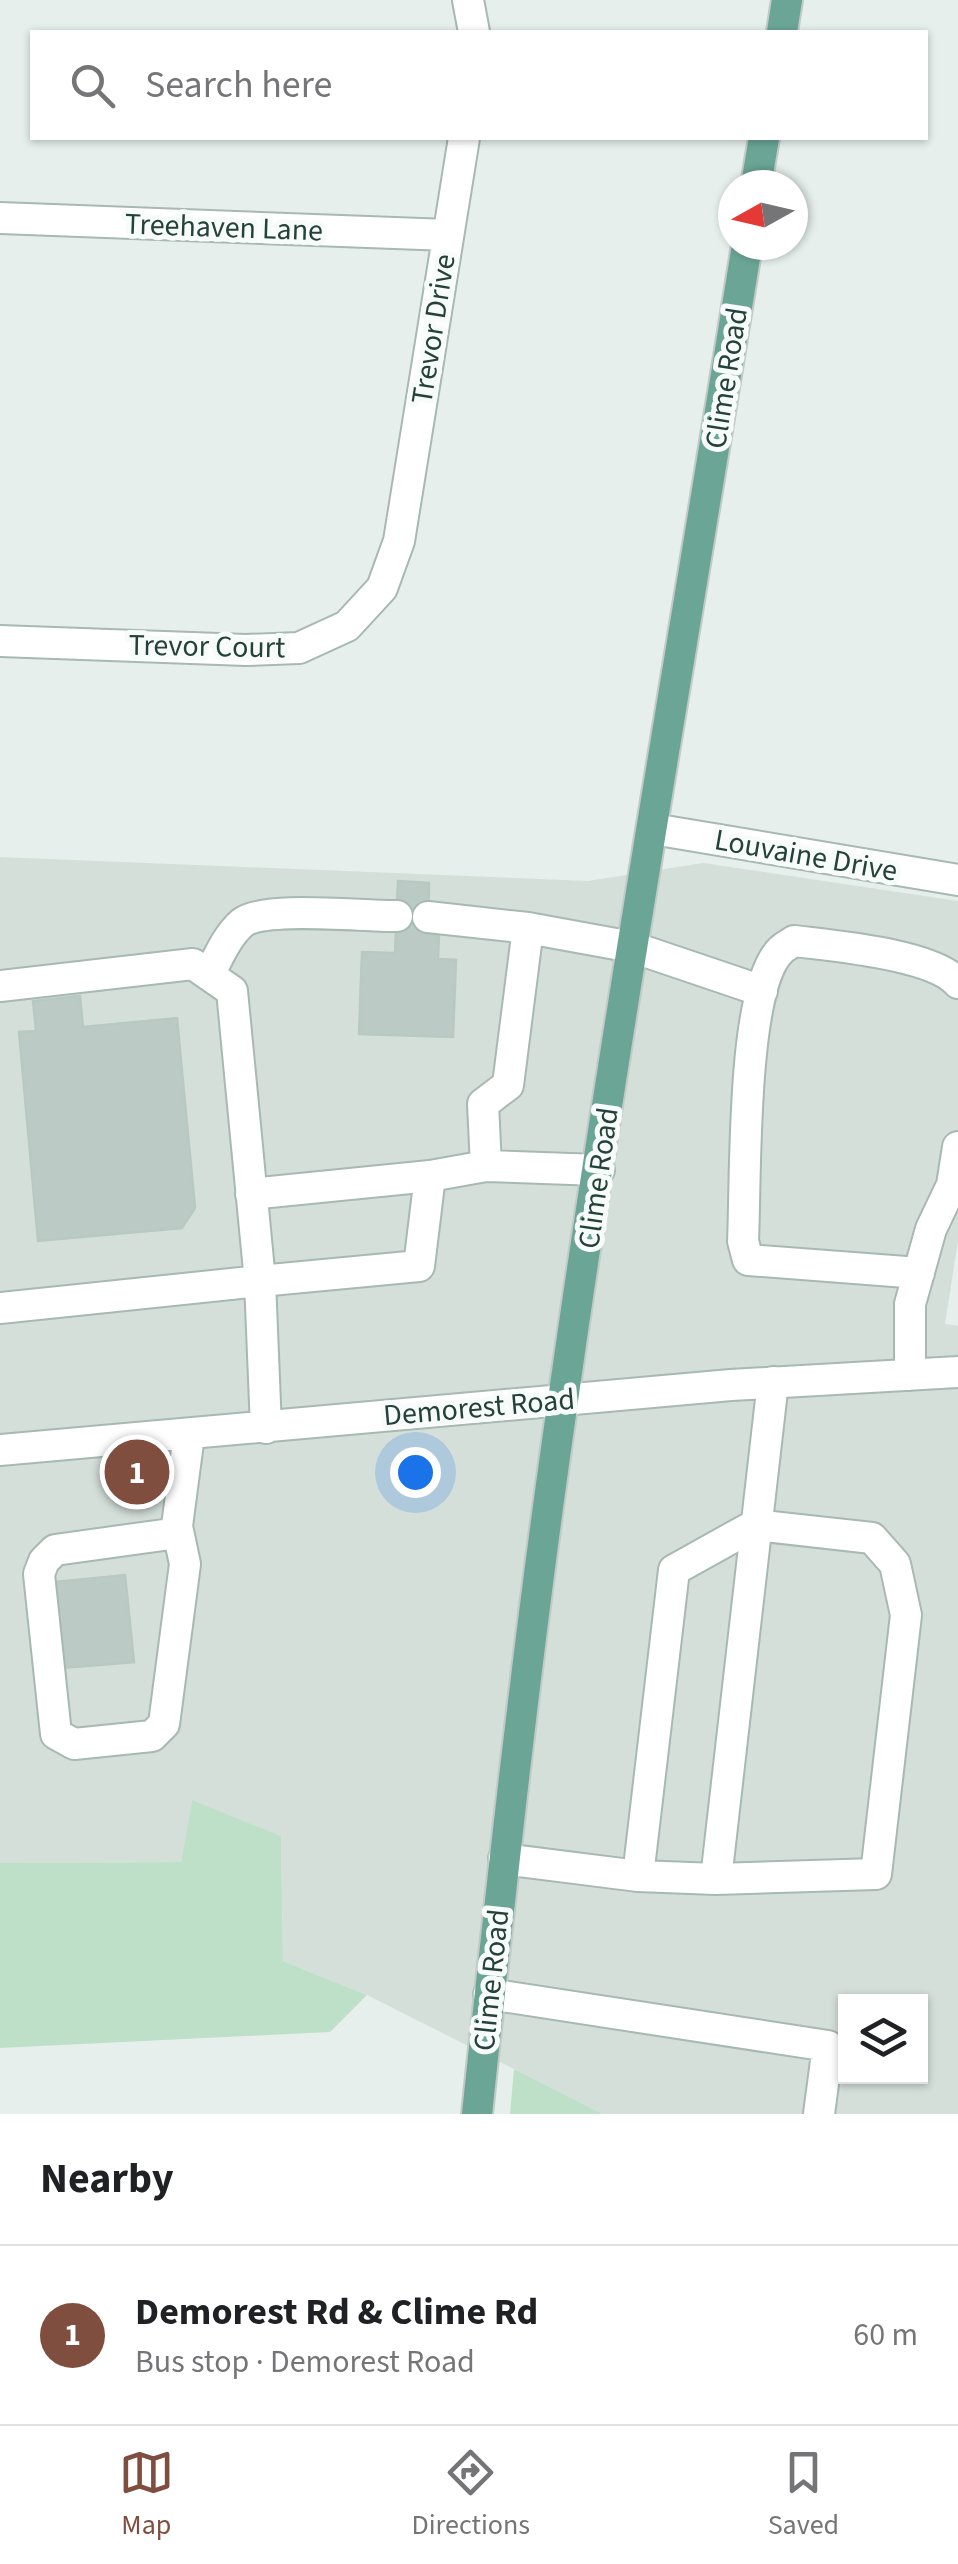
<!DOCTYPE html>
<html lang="en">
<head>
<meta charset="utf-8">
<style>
  body { margin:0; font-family:"Source Sans 3",sans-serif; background:#f2f2f2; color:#202124 }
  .controls { position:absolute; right:30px; bottom:30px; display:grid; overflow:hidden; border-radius:0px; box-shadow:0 2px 8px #0004 }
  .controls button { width:90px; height:90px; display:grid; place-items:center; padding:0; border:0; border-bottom:2px solid #e0e0e0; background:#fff; color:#202124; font:50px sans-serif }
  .compass { position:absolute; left:718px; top:170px; width:90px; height:90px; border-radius:50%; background:#fff; box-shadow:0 2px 8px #0004; rotate:262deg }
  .you { position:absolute; left:415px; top:1472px; width:35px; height:35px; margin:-25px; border:8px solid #fff; border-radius:50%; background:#1a73e8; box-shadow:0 0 0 15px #1a73e833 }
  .badge { display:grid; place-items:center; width:65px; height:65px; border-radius:50%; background:#7f4e3f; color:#fff; font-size:32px; font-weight:700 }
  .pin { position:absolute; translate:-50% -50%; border:5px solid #fff; box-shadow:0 2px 10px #0006 }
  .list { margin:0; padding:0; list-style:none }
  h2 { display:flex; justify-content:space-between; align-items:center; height:130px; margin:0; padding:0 40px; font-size:42px }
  h2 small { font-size:32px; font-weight:400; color:#757577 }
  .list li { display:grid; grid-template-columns:65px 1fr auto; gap:30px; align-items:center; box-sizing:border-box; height:180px; padding:0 40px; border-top:2px solid #e0e0e0 }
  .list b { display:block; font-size:38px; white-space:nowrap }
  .list p { margin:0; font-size:32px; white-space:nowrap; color:#757577 }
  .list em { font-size:32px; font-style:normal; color:#757577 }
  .icon { flex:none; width:55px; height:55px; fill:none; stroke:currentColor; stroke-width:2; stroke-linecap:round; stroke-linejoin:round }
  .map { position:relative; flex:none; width:958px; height:2114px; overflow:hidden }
  .search { position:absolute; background:#fff; box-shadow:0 2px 8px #0004; left:30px; right:30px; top:30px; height:110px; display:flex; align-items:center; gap:25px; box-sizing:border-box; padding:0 35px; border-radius:0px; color:#757577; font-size:38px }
  .sheet { height:310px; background:#fff }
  nav { display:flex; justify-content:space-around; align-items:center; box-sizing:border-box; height:140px; border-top:2px solid #e0e0e0; background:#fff; font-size:28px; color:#757577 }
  nav a { display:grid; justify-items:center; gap:5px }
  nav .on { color:#7f4e3f }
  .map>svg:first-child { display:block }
</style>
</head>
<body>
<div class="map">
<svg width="958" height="2114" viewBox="0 0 958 2114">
  <rect width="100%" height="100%" fill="#e6efeb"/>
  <path fill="#d4dfda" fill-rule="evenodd" d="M 0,857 L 588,881 L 703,863 L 958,901 L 958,1241 L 945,1324 L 958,1326 L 958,2114 L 603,2114 L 367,1995 L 283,1961 L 281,1836 L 192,1801 L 181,1862 L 0,1863 ZM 846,2001 L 920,2001 L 920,2076 L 846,2076 Z"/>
  <path fill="#bfe0c8" d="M 192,1800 L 281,1836 L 283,1961 L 367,1995 L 330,2032 L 0,2048 L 0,1863 L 181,1862 Z
    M 514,2069 L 603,2114 L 510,2114 Z"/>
  <path fill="#bbcac4" stroke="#b8c9c2" stroke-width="2.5" d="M 398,881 L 429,883 L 428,934 L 439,935 L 438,959 L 456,960 L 453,1037 L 359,1034 L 362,952 L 395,953 Z
    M 80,996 L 83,1027 L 177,1018 L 195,1208 L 182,1228 L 38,1241 L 19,1032 L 36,1031 L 33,1001 Z
    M 125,1575 L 134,1662 L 51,1669 L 43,1583 Z"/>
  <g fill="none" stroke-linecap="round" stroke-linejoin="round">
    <g stroke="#a8b8b2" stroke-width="34">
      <path id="minor" d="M 468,0 L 474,32
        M 0,218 L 448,235
        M 0,641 L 246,650 L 299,648 L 347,626 L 382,588 L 399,541 L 464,138
        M 653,829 L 958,880
        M 428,917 L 528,928
        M 209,975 C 218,958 227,936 242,923 C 264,905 365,917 397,916
        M 0,986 L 193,964 L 232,991 L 260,1281 L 419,1266 L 430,1176 L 251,1194
        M 486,1166 L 483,1104 L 508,1085 L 528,928 L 632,947 L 762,991
        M 430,1176 L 486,1166 L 599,1170
        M 919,1273 L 748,1260 L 743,1241 C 746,1182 741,987 781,950 C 785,946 790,944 794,941 C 833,946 933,954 958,983
        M 0,1308 L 260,1281 L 266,1428
        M 910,1375 L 910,1304 L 931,1229 L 952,1185 L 958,1147
        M 0,1450 L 731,1385 L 958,1372
        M 178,1533 L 55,1550 L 44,1561 L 39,1574 L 56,1734 L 74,1744 L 152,1736 L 164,1724 L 185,1564 L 177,1526 L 189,1435
        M 504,1859 L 638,1876 L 716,1879 L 876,1874 L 906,1615 L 895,1564 L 872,1538 L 755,1525 L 674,1570 L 638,1876
        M 716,1879 L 773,1382
        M 489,1994 L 828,2046 L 819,2114"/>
    </g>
    <g stroke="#c2cac8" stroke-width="34">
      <path id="major" d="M 782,32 L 787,0
        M 756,185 L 764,138
        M 477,2114 C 502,1878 528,1642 562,1407 C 617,1019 685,632 747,245"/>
    </g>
    <use href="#minor" stroke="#fff" stroke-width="30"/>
    <use href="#major" stroke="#6aa596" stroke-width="30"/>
  </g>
  <g text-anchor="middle" stroke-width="10" stroke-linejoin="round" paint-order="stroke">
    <g font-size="30" fill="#24423a" stroke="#f7fbf9">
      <text transform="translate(224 227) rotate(2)" y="10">Treehaven Lane</text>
      <text transform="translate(433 329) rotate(-81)" y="10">Trevor Drive</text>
      <text transform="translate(726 378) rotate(-81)" y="10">Clime Road</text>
      <text transform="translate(207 646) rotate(1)" y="10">Trevor Court</text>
      <text transform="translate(806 855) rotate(10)" y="10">Louvaine Drive</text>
      <text transform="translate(598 1178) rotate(-82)" y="10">Clime Road</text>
      <text transform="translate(479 1407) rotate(-5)" y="10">Demorest Road</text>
      <text transform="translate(491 1980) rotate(-84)" y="10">Clime Road</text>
    </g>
  </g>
</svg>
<div class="controls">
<button><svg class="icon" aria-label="layers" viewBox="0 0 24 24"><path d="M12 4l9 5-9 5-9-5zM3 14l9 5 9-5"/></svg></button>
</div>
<svg class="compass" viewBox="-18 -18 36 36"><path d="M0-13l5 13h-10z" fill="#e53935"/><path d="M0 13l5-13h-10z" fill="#757577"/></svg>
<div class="you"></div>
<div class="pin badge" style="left:137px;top:1472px">1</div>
<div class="search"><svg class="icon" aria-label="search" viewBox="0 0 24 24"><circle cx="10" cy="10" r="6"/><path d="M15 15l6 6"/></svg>Search here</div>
</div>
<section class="sheet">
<h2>Nearby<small></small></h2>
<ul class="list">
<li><span class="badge">1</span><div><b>Demorest Rd &amp; Clime Rd</b><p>Bus stop · Demorest Road</p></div><em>60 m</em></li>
</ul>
</section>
<nav>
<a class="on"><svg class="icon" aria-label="map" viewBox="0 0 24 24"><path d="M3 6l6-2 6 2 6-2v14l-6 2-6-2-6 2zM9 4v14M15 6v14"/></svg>Map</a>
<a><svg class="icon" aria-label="directions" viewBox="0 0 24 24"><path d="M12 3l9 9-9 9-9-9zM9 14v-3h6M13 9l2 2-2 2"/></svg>Directions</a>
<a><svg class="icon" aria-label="saved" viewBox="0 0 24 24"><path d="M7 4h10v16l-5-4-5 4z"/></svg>Saved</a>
</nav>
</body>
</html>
